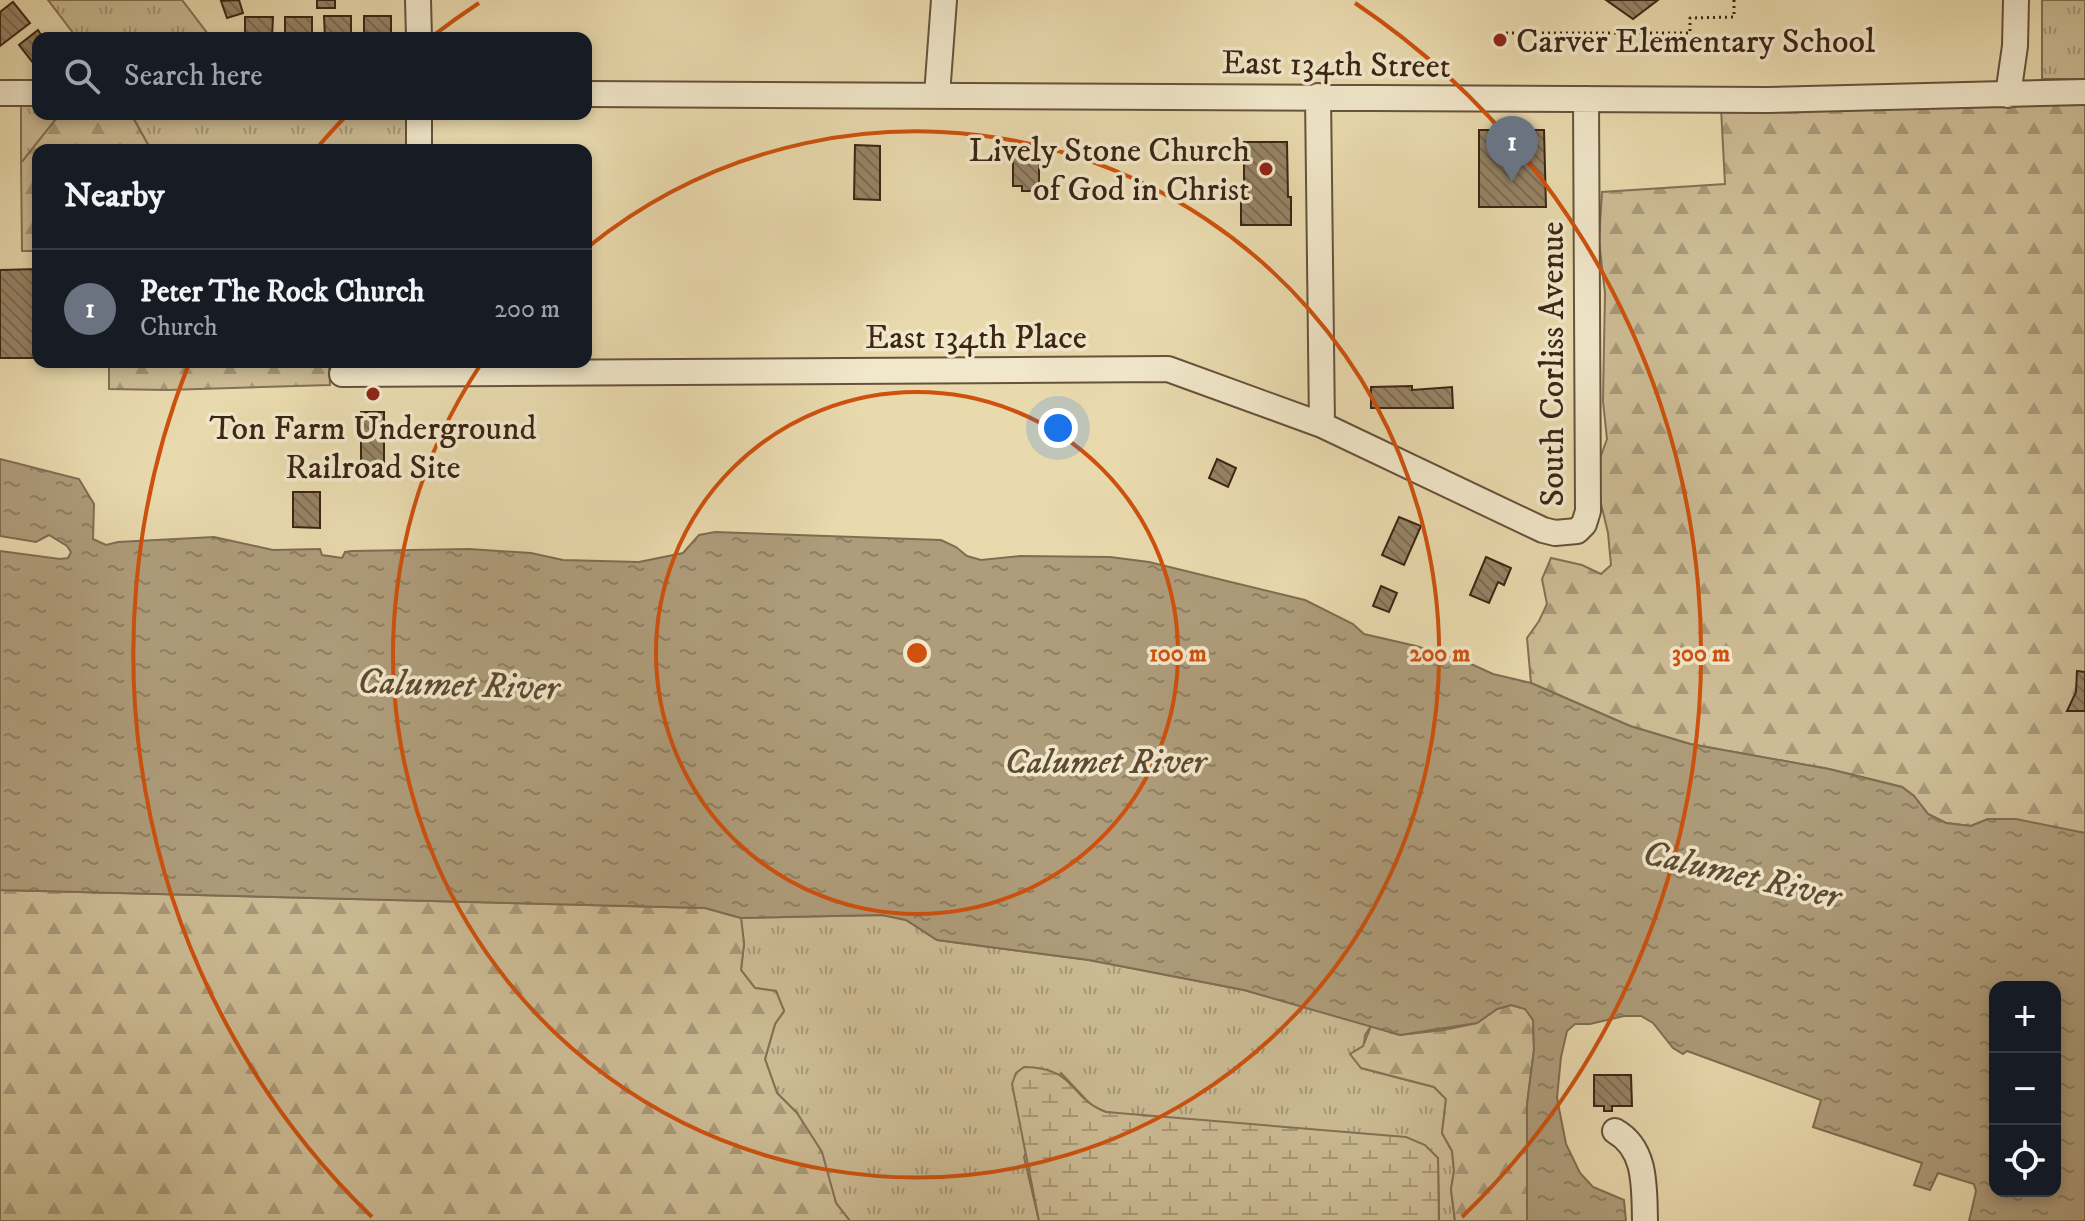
<!DOCTYPE html>
<html lang="en">
<head>
<meta charset="utf-8">
<style>
  body { margin:0; font-family:"IM FELL DW Pica",serif; background:#20242c; color:#f1f3f6 }
  .controls { position:absolute; right:24px; bottom:24px; display:grid; overflow:hidden; border-radius:16px; box-shadow:0 4px 12px #0003 }
  .controls button { width:72px; height:72px; display:grid; place-items:center; padding:0; border:0; border-bottom:2px solid #363941; background:#171b24; color:#f1f3f6; font:40px sans-serif }
  .you { position:absolute; left:1058px; top:428px; width:28px; height:28px; margin:-20px; border:6px solid #fff; border-radius:50%; background:#1a73e8; box-shadow:0 0 0 12px #1a73e833 }
  .badge { display:grid; place-items:center; width:52px; height:52px; border-radius:50%; background:#c59692; color:#fff; font-size:26px; font-weight:700 }
  .pin { position:absolute; translate:-50% -66px; filter:drop-shadow(0 2px 4px #0008) }
  .pin::after { content:''; position:absolute; top:42px; width:28px; height:24px; background:inherit; clip-path:polygon(0 0,100% 0,50% 100%) }
  .list { margin:0; padding:0; list-style:none }
  h2 { display:flex; justify-content:space-between; align-items:center; height:104px; margin:0; padding:0 32px; font-size:34px }
  h2 small { font-size:26px; font-weight:400; color:#9ea1a6 }
  .list li { display:grid; grid-template-columns:52px 1fr auto; gap:24px; align-items:center; box-sizing:border-box; height:120px; padding:0 32px; border-top:2px solid #363941 }
  .list b { display:block; font-size:30px; white-space:nowrap }
  .list p { margin:0; font-size:26px; white-space:nowrap; color:#9ea1a6 }
  .list em { font-size:26px; font-style:normal; color:#9ea1a6 }
  .icon { flex:none; width:44px; height:44px; fill:none; stroke:currentColor; stroke-width:2; stroke-linecap:round; stroke-linejoin:round }
  .map { position:relative; flex:none; width:2085px; height:1221px; overflow:hidden }
  .search { position:absolute; background:#171b24; box-shadow:0 4px 12px #0003; left:32px; top:32px; width:560px; height:88px; display:flex; align-items:center; gap:20px; box-sizing:border-box; padding:0 28px; border-radius:16px; color:#9ea1a6; font-size:30px }
  .panel { position:absolute; background:#171b24; box-shadow:0 4px 12px #0003; left:32px; top:144px; width:560px; height:224px; border-radius:16px }
  .map>svg:first-child { display:block }
</style>
</head>
<body>
<div class="map">
<svg width="2085" height="1221" viewBox="0 0 2085 1221">
  <defs>
    <pattern id="grass-tufts" width="24" height="20" patternUnits="userSpaceOnUse" patternTransform="scale(2)"><rect width="24" height="20" fill="#ccbb94"/><path d="M3 7l-1-3M5 7V3M7 7l1-3M15 17l-1-3M17 17v-4M19 17l1-3" fill="none" stroke="#a79878"/></pattern>
    <pattern id="forest-firs" width="22" height="20" patternUnits="userSpaceOnUse" patternTransform="scale(2)"><rect width="22" height="20" fill="#ccbb94"/><path d="M5 1l3.5 6h-7zM16 11l3.5 6h-7z" fill="#a79878"/></pattern>
    <pattern id="wetland-marsh" width="20" height="14" patternUnits="userSpaceOnUse" patternTransform="scale(2)"><rect width="20" height="14" fill="#ccbb94"/><path d="M1 5h8M5 5V1M11 12h8M15 12V8" fill="none" stroke="#a79878"/></pattern>
    <pattern id="water-ripples" width="26" height="14" patternUnits="userSpaceOnUse" patternTransform="scale(2)"><rect width="26" height="14" fill="#ae9c7a"/><path d="M2 4q2-2 4 0t4 0M15 11q2-2 4 0t4 0" fill="none" stroke="#8f7f63"/></pattern>
    <pattern id="building-back-hatch" width="6" height="6" patternUnits="userSpaceOnUse" patternTransform="scale(2)"><rect width="6" height="6" fill="#968365"/><path d="M-1 5l2 2M0 0l6 6M5-1l2 2" fill="none" stroke="#7c6b52"/></pattern>
  </defs>
  <rect width="100%" height="100%" fill="#e9daae"/>
  <filter id="stains"><feTurbulence type="fractalNoise" baseFrequency=".0025" numOctaves="4"/><feColorMatrix values="0 0 0 0 .2 0 0 0 0 .09 0 0 0 0 .02 0 0 0 .5 -.17"/></filter>
  <radialGradient id="worn" r=".72"><stop offset=".6" stop-color="#630" stop-opacity="0"/><stop offset="1" stop-color="#630" stop-opacity=".3"/></radialGradient>
  <path fill="url(#grass-tufts)" stroke="#847054" stroke-width="2" d="M 48,0 L 182,0 L 211,38 L 77,38 Z
    M 2042,0 L 2085,0 L 2085,79 L 2042,79 Z
    M 21,99 L 38,99 L 38,114 L 60,114 L 21,163 Z
    M 131,114 L 409,114 L 409,150 L 151,150 Z
    M 882,915 L 906,920 L 937,940 L 1089,960 L 1244,990 L 1371,1026 L 1365,1035 L 1361,1068 L 1434,1087 L 1446,1099 L 1442,1133 L 1452,1151 L 1454,1171 L 1451,1190 L 1455,1221 L 1439,1221 L 1438,1158 L 1106,1112 L 1093,1107 L 1061,1073 L 1024,1157 L 1039,1221 L 850,1221 L 836,1203 L 829,1181 L 797,1113 L 777,1093 L 765,1059 L 775,1024 L 784,1011 L 776,991 L 755,988 L 741,970 L 744,944 L 741,918 Z"/>
  <path fill="url(#forest-firs)" stroke="#847054" stroke-width="2" d="M 2085,101 L 2085,833 L 1988,819 L 1971,826 L 1946,823 L 1928,814 L 1914,796 L 1902,787 L 1829,769 L 1690,744 L 1630,726 L 1531,683 L 1527,638 L 1539,621 L 1547,604 L 1542,579 L 1551,558 L 1582,565 L 1601,574 L 1611,565 L 1608,533 L 1599,495 L 1598,464 L 1607,439 L 1603,401 L 1605,293 L 1599,241 L 1602,192 L 1725,184 L 1721,108 Z
    M 60,114 L 131,114 L 151,150 L 38,150 L 38,251 L 22,251 L 21,163 Z
    M 109,362 L 329,362 L 330,385 L 167,390 L 109,389 Z
    M 0,890 L 705,908 L 741,918 L 744,944 L 741,970 L 755,988 L 776,991 L 784,1011 L 775,1024 L 765,1059 L 777,1093 L 797,1113 L 822,1152 L 836,1203 L 850,1221 L 0,1221 Z
    M 1511,1005 L 1526,1009 L 1533,1020 L 1534,1050 L 1527,1104 L 1527,1221 L 1455,1221 L 1451,1189 L 1454,1171 L 1452,1151 L 1442,1133 L 1446,1099 L 1434,1087 L 1361,1068 L 1350,1054 L 1363,1046 L 1371,1026 L 1400,1035 L 1444,1030 L 1477,1023 L 1497,1009 Z"/>
  <path fill="url(#wetland-marsh)" stroke="#847054" stroke-width="2" d="M 1024,1067 C 1078,1068 1067,1097 1106,1112 L 1406,1137 L 1425,1145 L 1438,1158 L 1439,1221 L 1039,1221 L 1012,1084 L 1016,1073 Z"/>
  <path fill="url(#water-ripples)" stroke="#806c52" stroke-width="2" fill-rule="evenodd" d="M 0,459 L 79,479 L 94,504 L 93,539 L 106,545 L 118,542 L 214,537 L 273,550 L 320,549 L 322,555 L 342,558 L 345,552 L 352,551 L 469,549 L 531,553 L 563,560 L 639,562 L 683,553 L 699,535 L 715,532 L 941,540 L 956,547 L 967,556 L 981,560 L 1020,556 L 1110,557 L 1149,562 L 1305,600 L 1353,624 L 1364,634 L 1416,646 L 1471,664 L 1493,674 L 1531,683 L 1630,726 L 1690,744 L 1829,769 L 1902,787 L 1914,796 L 1928,814 L 1946,823 L 1971,826 L 1988,819 L 2016,819 L 2085,833 L 2085,1221 L 1969,1221 L 1976,1191 L 1974,1184 L 1938,1173 L 1930,1190 L 1914,1185 L 1922,1163 L 1813,1127 L 1821,1100 L 1687,1051 L 1683,1054 L 1673,1048 L 1653,1023 L 1641,1016 L 1624,1016 L 1590,1024 L 1575,1024 L 1567,1031 L 1561,1057 L 1557,1098 L 1566,1144 L 1580,1173 L 1593,1187 L 1624,1200 L 1626,1221 L 1527,1221 L 1527,1104 L 1534,1050 L 1533,1020 L 1525,1009 L 1511,1005 L 1497,1009 L 1477,1023 L 1400,1035 L 1244,990 L 1089,960 L 937,940 L 906,920 L 882,915 L 741,918 L 705,908 L 0,890 L 0,551 L 60,559 L 68,558 L 71,552 L 67,546 L 49,535 L 36,542 L 0,536 ZM 1995,987 L 2055,987 L 2055,1191 L 1995,1191 Z"/>
  <path fill="url(#building-back-hatch)" stroke="#3c2515" stroke-width="2" d="M 239,0 L 243,13 L 227,18 L 221,1 Z
    M 317,0 L 335,0 L 335,8 L 317,8 Z
    M 1606,0 L 1658,0 L 1633,19 Z
    M 13,2 L 30,23 L 0,46 L 0,12 Z
    M 324,16 L 351,16 L 351,38 L 325,38 Z
    M 364,16 L 391,16 L 391,38 L 364,38 Z
    M 245,17 L 273,17 L 272,38 L 245,38 Z
    M 285,17 L 312,17 L 312,38 L 285,38 Z
    M 38,30 L 43,38 L 38,38 L 38,61 L 34,64 L 19,45 Z
    M 1479,130 L 1544,130 L 1546,207 L 1479,207 Z
    M 1244,142 L 1287,142 L 1288,197 L 1291,197 L 1291,225 L 1241,225 L 1241,197 L 1244,197 Z
    M 855,145 L 880,146 L 880,200 L 854,199 Z
    M 1013,147 L 1039,148 L 1039,185 L 1034,185 L 1034,191 L 1022,191 L 1022,186 L 1013,186 Z
    M 38,269 L 38,358 L 0,358 L 0,270 Z
    M 1412,386 L 1412,390 L 1452,387 L 1453,408 L 1371,408 L 1371,387 Z
    M 361,412 L 384,412 L 384,467 L 361,467 Z
    M 1217,459 L 1236,468 L 1228,487 L 1209,478 Z
    M 293,492 L 320,492 L 320,528 L 293,527 Z
    M 1399,517 L 1421,526 L 1404,565 L 1382,555 Z
    M 1486,557 L 1511,568 L 1504,585 L 1498,582 L 1489,603 L 1470,595 Z
    M 1381,586 L 1397,593 L 1389,612 L 1373,606 Z
    M 2077,671 L 2085,672 L 2085,711 L 2067,711 L 2076,692 Z
    M 1594,1075 L 1631,1075 L 1632,1106 L 1612,1106 L 1612,1111 L 1604,1111 L 1604,1106 L 1594,1106 Z"/>
  <g fill="none" stroke-linecap="round" stroke-linejoin="round">
    <g stroke="#67523b" stroke-width="28">
      <path id="minor" d="M 418,0 L 419,38
        M 0,93 L 38,93
        M 586,94 L 1767,100 L 2085,92
        M 937,95 L 944,0
        M 2008,95 L 2015,46 L 2016,0
        M 1318,96 L 1322,425
        M 419,150 L 419,114
        M 342,374 L 1168,369 L 1322,425 L 1543,530 L 1555,533 L 1577,531 L 1584,524 L 1588,511 L 1586,99
        M 1615,1131 C 1647,1149 1644,1188 1645,1221"/>
    </g>
    <path stroke="#3c2515" stroke-width="3" stroke-dasharray="2 4" stroke-linecap="butt" d="M 1506,33 L 1690,33 L 1690,18 L 1734,17 L 1734,0"/>
    <use href="#minor" stroke="#f1e7ca" stroke-width="24"/>
  </g>
  <g fill="none" stroke="#ce510d" stroke-width="4">
    <circle cx="917" cy="653" r="261"/>
    <path d="M588 247A523 523 0 1 1 481 364"/>
    <path d="M372 1217A784 784 0 0 1 188 366M316 149A784 784 0 0 1 344 118M434 35A784 784 0 0 1 479 3M1355 3A784 784 0 0 1 1462 1217"/>
  </g>
  <g fill="#8f2418" stroke="#f1e7ca" stroke-width="3">
    <circle cx="1500" cy="40" r="8"/>
    <circle cx="1266" cy="169" r="8"/>
    <circle cx="373" cy="394" r="8"/>
  </g>
  <g text-anchor="middle" stroke-width="7" stroke-linejoin="round" paint-order="stroke">
    <g font-size="34" fill="#3c2515" stroke="#f1e7ca" text-anchor="start">
      <text x="1516" y="52">Carver Elementary School</text>
      <text x="1250" y="161" text-anchor="end">Lively Stone Church<tspan x="1250" dy="39">of God in Christ</tspan></text>
      <text x="373" y="439" text-anchor="middle">Ton Farm Underground<tspan x="373" dy="39">Railroad Site</tspan></text>
    </g>
    <g font-size="34" fill="#3c2515" stroke="#f1e7ca">
      <text transform="translate(1336 63) rotate(1)" y="12">East 134th Street</text>
      <text x="976" y="348">East 134th Place</text>
      <text transform="translate(1551 364) rotate(-90)" y="12">South Corliss Avenue</text>
    </g>
    <g font-size="36" font-style="italic" fill="#5e4933" stroke="#f1e7ca">
      <text transform="translate(458 683) rotate(2)" y="13">Calumet River</text>
      <text x="1105" y="773">Calumet River</text>
      <text transform="translate(1742 873) rotate(13)" y="13">Calumet River</text>
    </g>
  </g>
  <circle cx="917" cy="653" r="12" fill="#ce510d" stroke="#f1e7ca" stroke-width="4"/>
  <g font-size="24" text-anchor="middle" font-weight="bold" fill="#ce510d" stroke="#f1e7ca" stroke-width="7" stroke-linejoin="round" paint-order="stroke">
    <text x="1178" y="661">100 m</text>
    <text x="1440" y="661">200 m</text>
    <text x="1701" y="661">300 m</text>
  </g>
  <rect width="100%" height="100%" filter="url(#stains)"/>
  <rect width="100%" height="100%" fill="url(#worn)"/>
</svg>
<div class="controls">
<button>+</button>
<button>−</button>
<button><svg class="icon" aria-label="locate" viewBox="0 0 24 24"><circle cx="12" cy="12" r="6"/><path d="M12 2v4M12 18v4M2 12h4M18 12h4"/></svg></button>
</div>
<div class="you"></div>
<div class="pin badge" style="left:1512px;top:182px;background:#6b7280">1</div>
<div class="search"><svg class="icon" aria-label="search" viewBox="0 0 24 24"><circle cx="10" cy="10" r="6"/><path d="M15 15l6 6"/></svg>Search here</div>
<section class="panel">
<h2>Nearby<small></small></h2>
<ul class="list">
<li><span class="badge" style="background:#6b7280">1</span><div><b>Peter The Rock Church</b><p>Church</p></div><em>200 m</em></li>
</ul>
</section>
</div>
</body>
</html>
